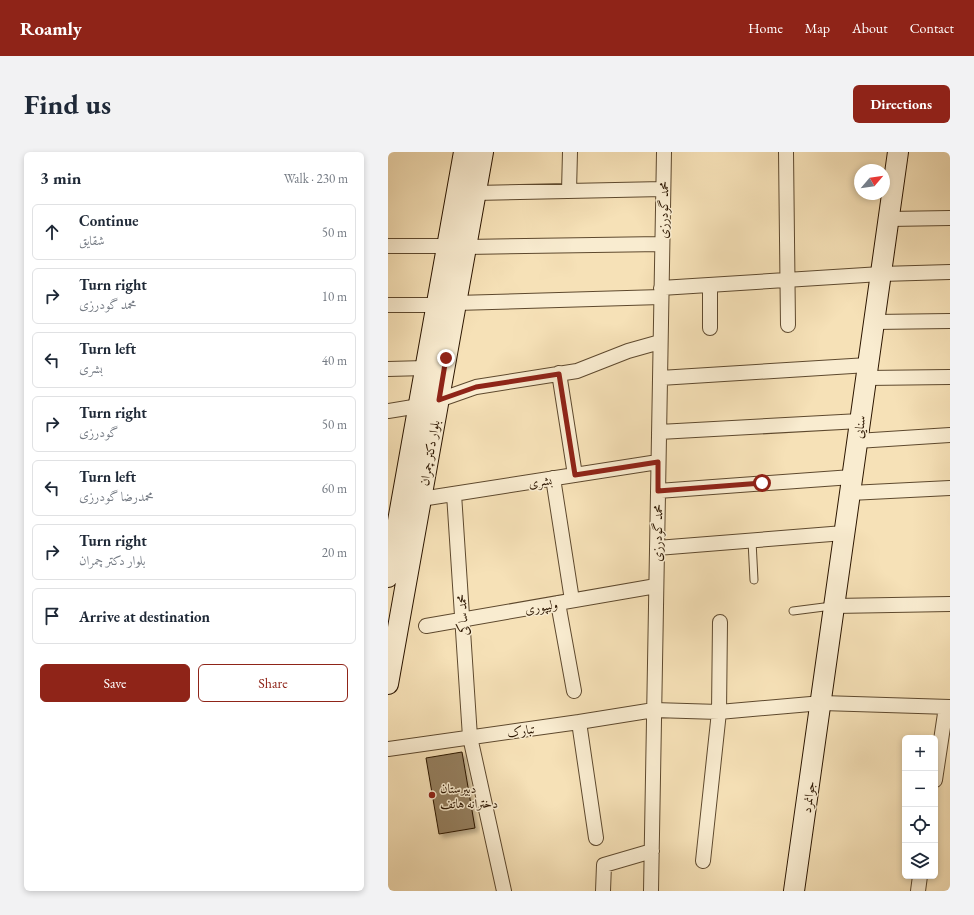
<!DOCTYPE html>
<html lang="en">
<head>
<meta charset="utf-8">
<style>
  body { margin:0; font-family:"EB Garamond",Amiri,serif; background:#f2f2f3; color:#1f2937 }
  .controls { position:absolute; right:12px; bottom:12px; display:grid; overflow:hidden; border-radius:6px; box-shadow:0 2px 6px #0003 }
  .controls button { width:36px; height:36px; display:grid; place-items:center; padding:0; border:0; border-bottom:1px solid #e0e1e3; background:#fff; color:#1f2937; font:20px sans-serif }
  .compass { position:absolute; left:466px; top:12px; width:36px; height:36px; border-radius:50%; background:#fff; box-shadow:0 2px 6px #0003; rotate:61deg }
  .stop { position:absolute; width:12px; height:12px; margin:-9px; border:3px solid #8f2418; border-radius:50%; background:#fff }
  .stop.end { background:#8f2418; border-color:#fff; box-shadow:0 1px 4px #0008 }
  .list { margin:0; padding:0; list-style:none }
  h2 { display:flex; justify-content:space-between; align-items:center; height:52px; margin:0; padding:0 16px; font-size:17px }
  h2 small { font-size:13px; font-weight:400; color:#747a83 }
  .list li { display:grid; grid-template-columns:26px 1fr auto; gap:12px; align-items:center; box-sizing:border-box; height:56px; margin:0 8px 8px; padding:0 8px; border:1px solid #e0e1e3; border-radius:6px }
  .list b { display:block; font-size:15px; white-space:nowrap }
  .list p { margin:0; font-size:13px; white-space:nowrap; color:#747a83 }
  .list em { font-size:13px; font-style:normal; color:#747a83 }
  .actions { display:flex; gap:8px; padding:12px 16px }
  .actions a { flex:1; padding:9px 0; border:1px solid #8f2418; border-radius:6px; text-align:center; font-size:14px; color:#8f2418 }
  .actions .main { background:#8f2418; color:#fff }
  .icon { flex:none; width:22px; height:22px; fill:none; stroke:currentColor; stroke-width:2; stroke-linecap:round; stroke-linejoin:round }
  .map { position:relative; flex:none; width:562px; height:739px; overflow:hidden; border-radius:6px }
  header { display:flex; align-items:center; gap:24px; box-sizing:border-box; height:56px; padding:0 20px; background:#8f2418; color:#fff }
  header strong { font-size:19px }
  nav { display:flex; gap:22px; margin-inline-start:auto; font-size:14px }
  .intro { display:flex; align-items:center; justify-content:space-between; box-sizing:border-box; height:96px; padding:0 24px }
  h1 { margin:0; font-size:28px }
  .button { padding:10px 18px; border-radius:6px; background:#8f2418; color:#fff; font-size:14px; font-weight:700 }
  main { display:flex; gap:24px; padding:0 24px }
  aside { flex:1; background:#fff; border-radius:6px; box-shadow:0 2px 6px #0003 }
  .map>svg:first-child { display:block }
</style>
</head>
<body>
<header>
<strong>Roamly</strong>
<nav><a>Home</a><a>Map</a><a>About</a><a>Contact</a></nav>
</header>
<div class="intro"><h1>Find us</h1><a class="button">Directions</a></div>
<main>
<aside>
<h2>3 min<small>Walk · 230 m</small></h2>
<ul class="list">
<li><svg class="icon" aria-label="ahead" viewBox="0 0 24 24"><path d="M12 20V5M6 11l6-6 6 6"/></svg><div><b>Continue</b><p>شقایق</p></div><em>50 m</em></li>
<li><svg class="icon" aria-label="right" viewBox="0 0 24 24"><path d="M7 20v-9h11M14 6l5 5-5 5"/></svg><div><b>Turn right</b><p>محمد گودرزی</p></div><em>10 m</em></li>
<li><svg class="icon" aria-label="left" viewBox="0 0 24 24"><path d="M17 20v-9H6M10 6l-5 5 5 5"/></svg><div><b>Turn left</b><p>بشری</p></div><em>40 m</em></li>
<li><svg class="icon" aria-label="right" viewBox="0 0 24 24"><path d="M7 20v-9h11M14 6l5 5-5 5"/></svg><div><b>Turn right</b><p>گودرزی</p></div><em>50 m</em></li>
<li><svg class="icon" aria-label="left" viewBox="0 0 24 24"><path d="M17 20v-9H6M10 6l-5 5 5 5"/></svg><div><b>Turn left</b><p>محمدرضا گودرزی</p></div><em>60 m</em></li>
<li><svg class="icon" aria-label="right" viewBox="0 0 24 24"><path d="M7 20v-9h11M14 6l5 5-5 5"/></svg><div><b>Turn right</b><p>بلوار دکتر چمران</p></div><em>20 m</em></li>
<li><svg class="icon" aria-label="arrive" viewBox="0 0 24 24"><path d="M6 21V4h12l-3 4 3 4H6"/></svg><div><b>Arrive at destination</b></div></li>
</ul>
<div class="actions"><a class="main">Save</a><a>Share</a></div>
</aside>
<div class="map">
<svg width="562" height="739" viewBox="0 0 562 739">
  <defs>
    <filter id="shadow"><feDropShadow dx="3.5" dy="3.5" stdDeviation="2" flood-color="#0004"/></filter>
  </defs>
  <rect width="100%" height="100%" fill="#f6e1b7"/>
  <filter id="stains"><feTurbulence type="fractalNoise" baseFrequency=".005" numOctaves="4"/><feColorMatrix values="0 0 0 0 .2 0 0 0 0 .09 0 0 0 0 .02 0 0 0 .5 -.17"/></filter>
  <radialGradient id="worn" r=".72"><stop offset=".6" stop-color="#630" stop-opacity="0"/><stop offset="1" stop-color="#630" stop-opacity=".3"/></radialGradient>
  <path fill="#958060" stroke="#2c1601" filter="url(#shadow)" d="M 74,600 L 87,676 L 51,682 L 38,606 Z"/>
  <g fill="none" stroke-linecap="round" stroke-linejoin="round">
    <g stroke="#5e492e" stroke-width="9">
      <path id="lane" d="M 364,389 L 366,428
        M 405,459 L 444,454"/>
    </g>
    <g stroke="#5e492e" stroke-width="16">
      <path id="street" d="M 398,0 L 400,173
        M 181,39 L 182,0
        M 87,41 L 275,37
        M 501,67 L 562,66
        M 0,94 L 59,94
        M 78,95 L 274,92
        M 322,133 L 322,176
        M 273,136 L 493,122 L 562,120
        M 68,151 L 273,145
        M 0,153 L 48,153
        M 486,170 L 562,169
        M 0,217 L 37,216
        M 171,221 L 187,323
        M 272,226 L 480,213
        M 478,226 L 562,225
        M 51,248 L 88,235 L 189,219 L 240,199 L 272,190
        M 0,259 L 31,254
        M 271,280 L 472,269
        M 469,289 L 562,283
        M 165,326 L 184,448
        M 270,339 L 464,325
        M 462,341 L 562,336
        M 66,342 L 82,585 L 116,739
        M 33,347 L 270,310
        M 269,396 L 456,381
        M 170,451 L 186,539
        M 446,454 L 562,452
        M 38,474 L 268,434
        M 191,570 L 208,686
        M 0,597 L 191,570 L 266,558 L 331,560 L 434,551 L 562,555
        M 547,628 L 558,555
        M 315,709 L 331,560 L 332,470
        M 215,739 L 216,713 L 264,699
        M 263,739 L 276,0
        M 530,739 L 532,724"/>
    </g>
    <g stroke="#2c1601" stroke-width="22">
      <path id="secondary" d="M 0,425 L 76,0
        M 0,532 L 95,0
        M 406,739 L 510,0"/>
    </g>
    <use href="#lane" stroke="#f9ecd0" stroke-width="7"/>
    <use href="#street" stroke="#f9ecd0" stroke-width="14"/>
    <use href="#secondary" stroke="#f9ecd0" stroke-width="20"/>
  </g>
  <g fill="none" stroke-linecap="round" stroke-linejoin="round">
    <path stroke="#8f2418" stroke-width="5" d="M 58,206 L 51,248 L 88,235 L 171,222 L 187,323 L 270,310 L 270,339 L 374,331"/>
  </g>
  <circle fill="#8f2418" stroke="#f9ecd0" stroke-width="1.5" cx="44" cy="643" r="4"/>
  <g text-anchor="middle" stroke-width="3" stroke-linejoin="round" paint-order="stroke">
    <g font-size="13" fill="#2c1601" stroke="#f9ecd0">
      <text transform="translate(275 58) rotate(-89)" y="5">محمد گودرزی</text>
      <text transform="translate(471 275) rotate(-82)" y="5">سنایی</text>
      <text transform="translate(41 301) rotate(-80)" y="5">بلوار دکتر چمران</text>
      <text transform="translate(152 329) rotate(-9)" y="5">بشری</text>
      <text transform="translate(269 381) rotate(-89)" y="5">محمد گودرزی</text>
      <text transform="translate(153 454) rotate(-10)" y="5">ولیپوری</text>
      <text transform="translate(74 463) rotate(-94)" y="5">محمد ساکی</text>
      <text transform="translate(133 578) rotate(-8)" y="5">تبارک</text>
      <text transform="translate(420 645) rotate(-82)" y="5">جوانمرد</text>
    </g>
    <g font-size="13" fill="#2c1601" stroke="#f9ecd0" text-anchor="start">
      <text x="52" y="641">دبیرستان<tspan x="52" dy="15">دخترانه هاتف</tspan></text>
    </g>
  </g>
  <rect width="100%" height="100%" filter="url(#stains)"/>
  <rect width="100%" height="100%" fill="url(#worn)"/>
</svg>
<div class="controls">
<button>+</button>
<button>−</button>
<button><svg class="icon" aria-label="locate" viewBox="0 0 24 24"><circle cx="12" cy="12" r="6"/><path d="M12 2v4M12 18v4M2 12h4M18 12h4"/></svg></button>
<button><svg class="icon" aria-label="layers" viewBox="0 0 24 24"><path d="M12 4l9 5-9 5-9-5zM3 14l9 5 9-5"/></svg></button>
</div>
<svg class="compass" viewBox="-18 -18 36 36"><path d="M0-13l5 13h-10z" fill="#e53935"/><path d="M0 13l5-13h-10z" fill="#747a83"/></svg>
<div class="stop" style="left:374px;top:331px"></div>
<div class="stop end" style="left:58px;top:206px"></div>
</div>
</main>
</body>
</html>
